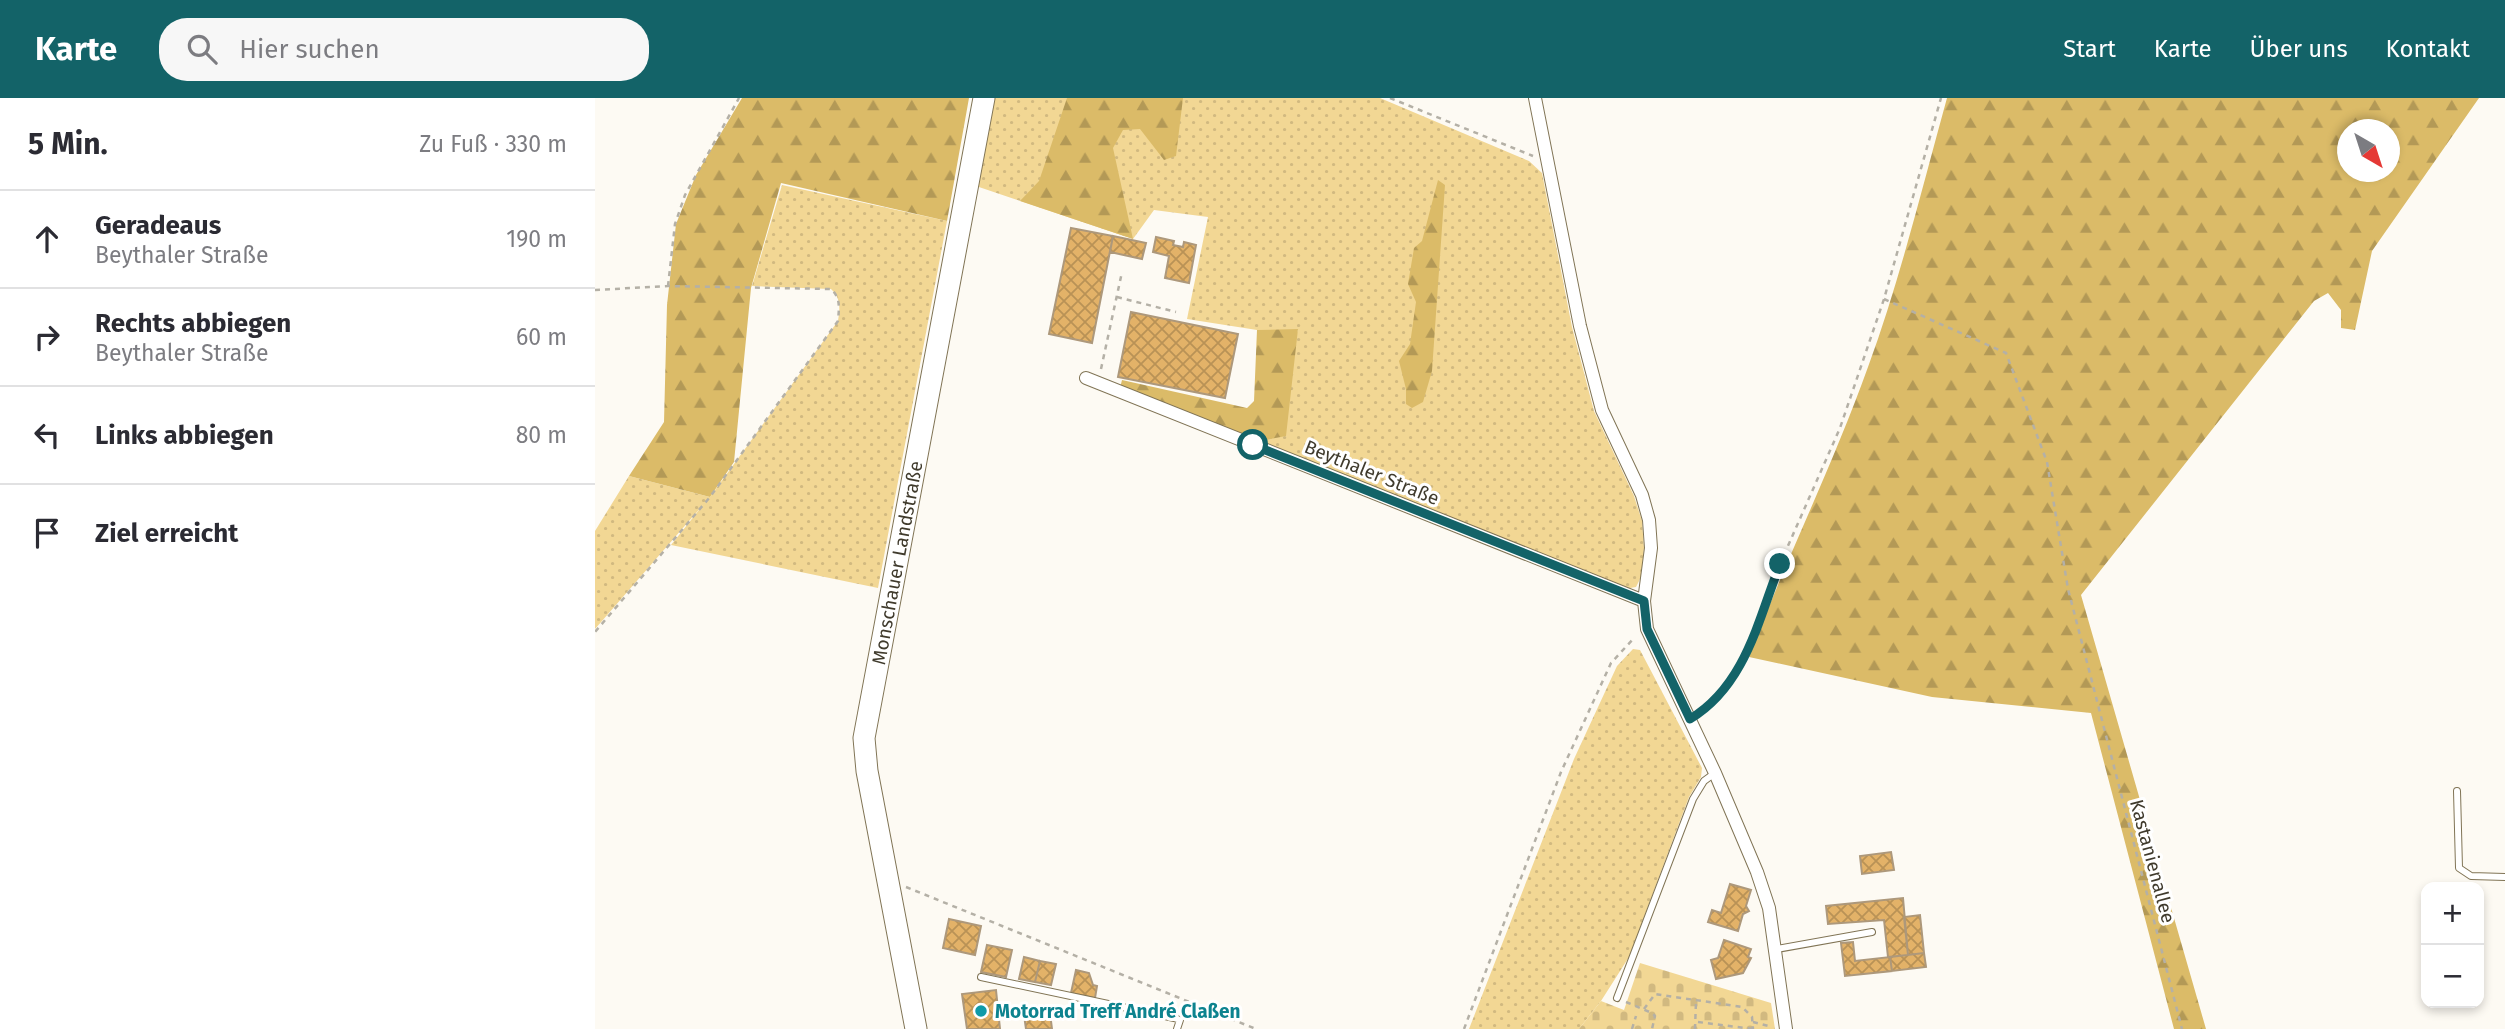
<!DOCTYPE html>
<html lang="de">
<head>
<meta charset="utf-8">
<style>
  body { margin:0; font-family:"Fira Sans",sans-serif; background:#f7f7f7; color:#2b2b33 }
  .controls { position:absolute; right:21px; bottom:21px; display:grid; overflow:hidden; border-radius:14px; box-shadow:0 4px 10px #0003 }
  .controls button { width:63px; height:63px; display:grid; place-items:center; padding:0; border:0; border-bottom:2px solid #e1e1e2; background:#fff; color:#2b2b33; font:35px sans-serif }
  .compass { position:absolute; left:1742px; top:21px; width:63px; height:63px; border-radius:50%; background:#fff; box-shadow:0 4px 10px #0003; rotate:141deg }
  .stop { position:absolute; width:21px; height:21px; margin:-16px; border:5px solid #136368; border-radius:50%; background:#fff }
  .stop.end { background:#136368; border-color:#fff; box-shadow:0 2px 7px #0008 }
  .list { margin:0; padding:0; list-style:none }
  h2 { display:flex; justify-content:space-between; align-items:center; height:91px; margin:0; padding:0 28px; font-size:30px }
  h2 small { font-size:23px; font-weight:400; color:#7c7c81 }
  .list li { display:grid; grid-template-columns:46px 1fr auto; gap:21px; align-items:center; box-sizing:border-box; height:98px; padding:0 28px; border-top:2px solid #e1e1e2 }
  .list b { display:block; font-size:26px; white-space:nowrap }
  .list p { margin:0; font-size:23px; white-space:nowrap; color:#7c7c81 }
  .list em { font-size:23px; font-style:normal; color:#7c7c81 }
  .icon { flex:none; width:38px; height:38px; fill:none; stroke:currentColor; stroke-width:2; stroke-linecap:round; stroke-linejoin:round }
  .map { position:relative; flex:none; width:1910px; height:931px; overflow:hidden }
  header { display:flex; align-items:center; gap:42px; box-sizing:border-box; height:98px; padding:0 35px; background:#136368; color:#fff }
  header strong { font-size:33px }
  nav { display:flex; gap:38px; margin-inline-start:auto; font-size:24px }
  .search { width:490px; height:63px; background:#f7f7f7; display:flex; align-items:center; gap:18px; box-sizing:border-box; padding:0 24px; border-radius:28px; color:#7c7c81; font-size:26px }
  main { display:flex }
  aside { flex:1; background:#fff }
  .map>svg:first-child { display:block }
</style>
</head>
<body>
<header>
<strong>Karte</strong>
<div class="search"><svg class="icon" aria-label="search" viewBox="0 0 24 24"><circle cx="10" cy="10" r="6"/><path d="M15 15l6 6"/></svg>Hier suchen</div>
<nav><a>Start</a><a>Karte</a><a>Über uns</a><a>Kontakt</a></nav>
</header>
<main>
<aside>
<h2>5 Min.<small>Zu Fuß · 330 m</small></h2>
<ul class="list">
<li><svg class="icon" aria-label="ahead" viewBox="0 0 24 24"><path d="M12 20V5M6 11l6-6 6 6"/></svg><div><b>Geradeaus</b><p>Beythaler Straße</p></div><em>190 m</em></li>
<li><svg class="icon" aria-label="right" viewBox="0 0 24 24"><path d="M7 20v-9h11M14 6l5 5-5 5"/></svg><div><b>Rechts abbiegen</b><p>Beythaler Straße</p></div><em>60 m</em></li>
<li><svg class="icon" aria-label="left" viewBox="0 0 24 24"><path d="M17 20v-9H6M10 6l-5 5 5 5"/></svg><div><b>Links abbiegen</b></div><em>80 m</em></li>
<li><svg class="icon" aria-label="arrive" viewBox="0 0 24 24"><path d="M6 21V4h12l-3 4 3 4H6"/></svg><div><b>Ziel erreicht</b></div></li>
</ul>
</aside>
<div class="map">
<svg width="1910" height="931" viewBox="0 0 1910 931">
  <defs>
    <pattern id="green-dots" width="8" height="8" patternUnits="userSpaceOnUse" patternTransform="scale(1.75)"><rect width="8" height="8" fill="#f2d794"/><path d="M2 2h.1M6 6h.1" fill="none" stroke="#d1b980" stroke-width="1.8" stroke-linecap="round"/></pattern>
    <pattern id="forest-firs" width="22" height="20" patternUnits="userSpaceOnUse" patternTransform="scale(1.75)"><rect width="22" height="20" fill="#dbbb68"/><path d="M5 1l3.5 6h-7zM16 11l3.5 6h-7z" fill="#b39956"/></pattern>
    <pattern id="cemetery-stones" width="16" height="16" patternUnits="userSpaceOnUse" patternTransform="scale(1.75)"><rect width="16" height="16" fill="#f2d794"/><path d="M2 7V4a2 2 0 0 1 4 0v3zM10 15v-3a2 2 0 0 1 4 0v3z" fill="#d1b980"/></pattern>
    <pattern id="building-cross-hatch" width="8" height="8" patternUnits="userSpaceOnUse" patternTransform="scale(1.75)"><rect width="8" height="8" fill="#e3b268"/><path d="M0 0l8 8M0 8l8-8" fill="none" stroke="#b99256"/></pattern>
  </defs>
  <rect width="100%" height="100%" fill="#fdfaf3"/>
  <path fill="url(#green-dots)" d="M 398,0 L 785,0 L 934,63 L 947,75 L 977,229 L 999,313 L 1039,398 L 1047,423 L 1049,450 L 1046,479 L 1041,489 L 1029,491 L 659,344 L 703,232 L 662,232 L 592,221 L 613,119 L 559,112 L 538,141 L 378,87 Z
    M 187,87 L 352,123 L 283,490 L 76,447 L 108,407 L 0,531 L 0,433 L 34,378 L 115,399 L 243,223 C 245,210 246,200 236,191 L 157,188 Z
    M 1038,551 L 1045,552 L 1107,670 L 1106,679 L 1094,699 L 1034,859 L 1006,903 L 984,931 L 874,931 L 979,661 L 1022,568 Z"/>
  <path fill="url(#forest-firs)" fill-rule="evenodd" d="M 147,0 L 374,0 L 352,123 L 186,85 L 156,190 L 139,364 L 115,399 L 34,378 L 69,324 L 72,207 L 81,126 L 101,77 Z
    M 472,0 L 588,0 L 581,58 L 569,62 L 545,31 L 528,32 L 518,50 L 538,141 L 425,103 L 444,83 Z
    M 1352,0 L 1884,0 L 1777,153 L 1760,232 L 1746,230 L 1746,212 L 1733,195 L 1719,203 L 1486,497 L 1611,931 L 1579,931 L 1496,615 L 1337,599 L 1154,559 C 1191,461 1238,367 1273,269 C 1305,182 1327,90 1352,0 ZM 1752,32 L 1794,32 L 1794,74 L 1752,74 Z
    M 843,82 L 850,87 L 837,273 L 828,304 L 817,310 L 811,306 L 811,291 L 804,263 L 815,246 L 821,204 L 813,186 L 819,150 L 827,143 Z
    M 703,231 L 691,338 L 659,344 L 525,290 L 527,282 L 652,310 L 659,303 L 662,232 Z"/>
  <path fill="url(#cemetery-stones)" d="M 1045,865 L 1176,905 L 1180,931 L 984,931 L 1006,903 L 1029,912 Z"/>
  <path fill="url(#building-cross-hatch)" stroke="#ad987b" stroke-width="2" d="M 476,130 L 518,138 L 497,245 L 454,236 Z
    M 518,138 L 551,145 L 547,161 L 515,154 Z
    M 561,139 L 579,143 L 578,147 L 588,149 L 589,144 L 601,147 L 594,185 L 570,180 L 574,158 L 558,154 Z
    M 536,214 L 643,236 L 630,300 L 523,279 Z
    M 1296,754 L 1299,772 L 1267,776 L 1265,758 Z
    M 1135,786 L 1156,792 L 1151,808 L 1154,813 L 1148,816 L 1143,833 L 1113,824 L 1117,812 L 1126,815 Z
    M 1308,800 L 1313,857 L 1293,859 L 1289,822 L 1233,826 L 1231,808 Z
    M 1325,817 L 1329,855 L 1313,857 L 1309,819 Z
    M 354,821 L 386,828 L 380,857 L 348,850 Z
    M 1129,842 L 1156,851 L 1153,859 L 1156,860 L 1148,875 L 1121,881 L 1116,862 L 1123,860 Z
    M 1258,844 L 1260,863 L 1295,859 L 1297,873 L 1250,878 L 1246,845 Z
    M 392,847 L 417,852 L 411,879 L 386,874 Z
    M 1329,855 L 1331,869 L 1297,873 L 1295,859 Z
    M 429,859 L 445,863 L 440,884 L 424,881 Z
    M 445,863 L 461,866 L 456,887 L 440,884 Z
    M 481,872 L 494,875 L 498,887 L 502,888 L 500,900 L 476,895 Z
    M 401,892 L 405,931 L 372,931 L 367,896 Z
    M 454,907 L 457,931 L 431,931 L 428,910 Z"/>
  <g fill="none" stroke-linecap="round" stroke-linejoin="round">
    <g stroke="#807455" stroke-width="8">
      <path id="service" d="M 1862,693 L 1864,770 L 1876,778 L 1910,779
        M 1182,851 L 1277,834
        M 386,879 L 579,920 L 585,922 L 582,931
        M 1022,900 L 1098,701 L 1109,683 L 1120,675"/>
    </g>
    <g stroke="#807455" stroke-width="14">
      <path id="minor" d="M 940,0 L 985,228 L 1007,312 L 1047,397 L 1054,422 L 1056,450 L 1049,503 L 1052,531 L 1120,675 L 1162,774 L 1174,810 L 1191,931
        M 491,280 L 1049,503"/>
    </g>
    <g stroke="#807455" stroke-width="23">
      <g id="primary">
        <path id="s1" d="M 321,931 L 272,673 L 269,640 L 389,0"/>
      </g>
    </g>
    <path stroke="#b4b0a6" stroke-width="2.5" stroke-dasharray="5 5" stroke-linecap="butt" d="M 795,0 L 938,58
      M 73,188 L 80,126 L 90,97 L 144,0
      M 0,192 L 73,188 L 236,191 C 246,200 244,210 243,223 L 115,399 L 0,534
      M 522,199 L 581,214
      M 1289,201 L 1411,255 L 1452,364 L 1473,491 L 1587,931
      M 506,271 L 527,174
      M 1107,614 L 1131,592 L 1144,573 L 1185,466 L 1245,330 L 1289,201 L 1346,0
      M 311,789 L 661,931
      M 1031,904 L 1057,915 L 1060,918 L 1057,931
      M 1049,911 L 1060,896 L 1147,909 L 1157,919 L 1158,931
      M 1103,924 L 1158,931
      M 1158,924 L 1177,929
      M 869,931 L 966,674 L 1016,565 L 1040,539
      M 1037,931 L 1041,918
      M 1100,931 L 1101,903"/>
    <use href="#service" stroke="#fff" stroke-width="6"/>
    <use href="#minor" stroke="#fff" stroke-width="12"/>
    <use href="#primary" stroke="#fff" stroke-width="21"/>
  </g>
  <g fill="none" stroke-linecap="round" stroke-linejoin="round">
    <path stroke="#136368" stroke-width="9" d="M 658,347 L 1049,503 L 1052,531 L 1095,621 C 1150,588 1163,523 1185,466"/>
  </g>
  <circle fill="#0f9aa8" stroke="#fff" stroke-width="2.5" cx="386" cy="913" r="7"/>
  <g text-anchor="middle" stroke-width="6" stroke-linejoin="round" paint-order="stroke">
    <g font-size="19" fill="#403b2d" stroke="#fff">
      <text transform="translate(777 374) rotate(22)" y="7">Beythaler Straße</text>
      <text dy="7" stroke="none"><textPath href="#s1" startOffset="474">Monschauer Landstraße</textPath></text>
      <text transform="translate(1558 763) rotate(75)" y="7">Kastanienallee</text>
    </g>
    <g font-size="19" font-weight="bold" fill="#0d838f" stroke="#fff" text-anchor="start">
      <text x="400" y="920">Motorrad Treff André Claßen</text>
    </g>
  </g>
</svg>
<div class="controls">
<button>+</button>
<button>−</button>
</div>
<svg class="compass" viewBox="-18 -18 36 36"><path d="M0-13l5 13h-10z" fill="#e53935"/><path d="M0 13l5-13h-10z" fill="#7c7c81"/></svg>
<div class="stop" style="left:658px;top:347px"></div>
<div class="stop end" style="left:1185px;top:466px"></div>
</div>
</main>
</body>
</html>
